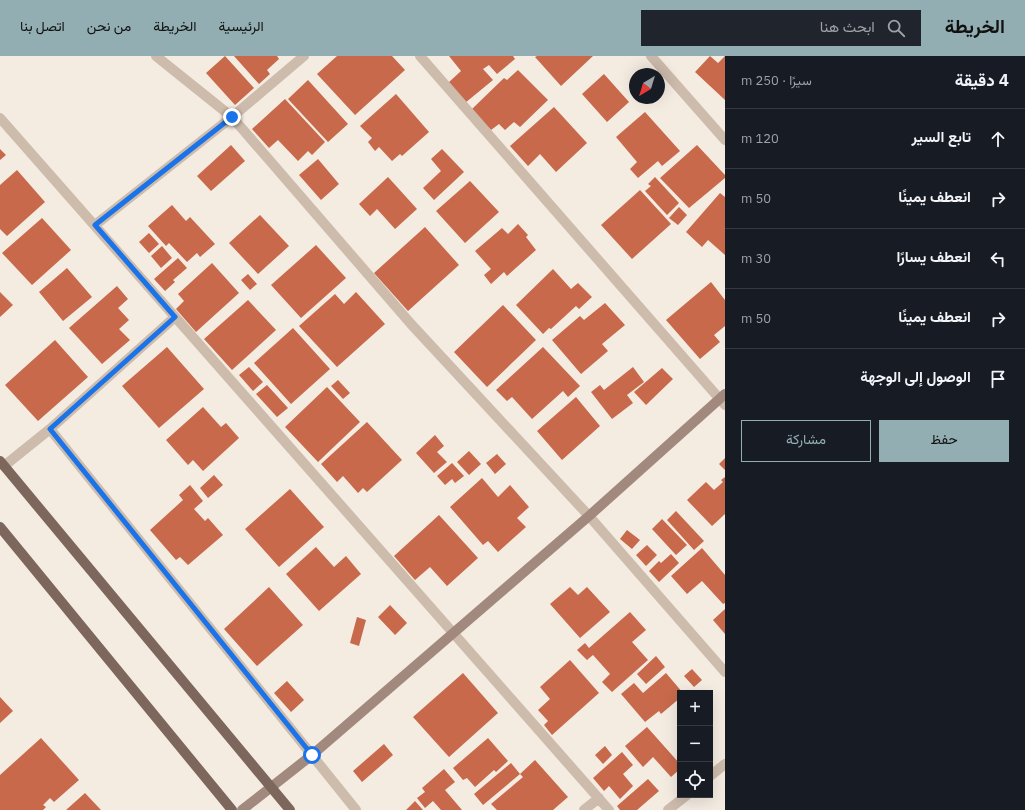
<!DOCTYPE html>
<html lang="ar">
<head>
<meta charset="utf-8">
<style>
  body { margin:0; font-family:"IBM Plex Sans",Vazirmatn,sans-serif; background:#20242c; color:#f1f3f6; direction:rtl }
  .controls { position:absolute; right:12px; bottom:12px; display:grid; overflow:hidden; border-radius:0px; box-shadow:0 4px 16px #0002 }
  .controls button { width:36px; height:36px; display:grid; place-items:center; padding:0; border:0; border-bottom:1px solid #363941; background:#171b24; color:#f1f3f6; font:20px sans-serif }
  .compass { position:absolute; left:629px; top:12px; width:36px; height:36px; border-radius:50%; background:#171b24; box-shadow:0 4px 16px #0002; rotate:218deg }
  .stop { position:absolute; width:12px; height:12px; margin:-9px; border:3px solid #1a73e8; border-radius:50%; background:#fff }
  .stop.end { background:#1a73e8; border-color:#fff; box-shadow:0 1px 4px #0008 }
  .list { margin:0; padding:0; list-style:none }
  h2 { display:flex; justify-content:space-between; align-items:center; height:52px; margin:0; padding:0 16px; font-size:17px }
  h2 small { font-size:13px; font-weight:400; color:#9ea1a6 }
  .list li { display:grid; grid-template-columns:26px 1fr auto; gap:12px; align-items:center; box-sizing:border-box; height:60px; padding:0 16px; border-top:1px solid #363941 }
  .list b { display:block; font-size:15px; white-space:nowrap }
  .list em { font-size:13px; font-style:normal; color:#9ea1a6 }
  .actions { display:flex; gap:8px; padding:12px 16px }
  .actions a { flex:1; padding:9px 0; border:1px solid #92aeb2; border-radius:0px; text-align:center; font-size:14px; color:#92aeb2 }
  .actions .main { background:#92aeb2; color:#111 }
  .icon { flex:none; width:22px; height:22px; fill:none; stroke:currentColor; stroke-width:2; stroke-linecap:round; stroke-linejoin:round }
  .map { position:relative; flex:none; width:725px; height:754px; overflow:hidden; direction:ltr }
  header { display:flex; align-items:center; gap:24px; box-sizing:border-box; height:56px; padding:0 20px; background:#92aeb2; color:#111 }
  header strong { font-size:19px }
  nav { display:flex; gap:22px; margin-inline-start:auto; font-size:14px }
  .search { width:280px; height:36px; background:#20242c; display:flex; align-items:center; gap:10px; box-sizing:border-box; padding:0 14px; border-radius:0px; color:#9ea1a6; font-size:15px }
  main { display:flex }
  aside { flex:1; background:#171b24 }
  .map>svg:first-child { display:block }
</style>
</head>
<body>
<header>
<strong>الخريطة</strong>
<div class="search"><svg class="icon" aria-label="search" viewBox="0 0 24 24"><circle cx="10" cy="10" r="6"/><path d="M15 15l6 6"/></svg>ابحث هنا</div>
<nav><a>الرئيسية</a><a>الخريطة</a><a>من نحن</a><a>اتصل بنا</a></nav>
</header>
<main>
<aside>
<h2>4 دقيقة<small>سيرًا · 250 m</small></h2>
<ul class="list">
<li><svg class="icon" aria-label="ahead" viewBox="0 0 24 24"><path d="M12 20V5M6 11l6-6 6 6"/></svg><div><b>تابع السير</b></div><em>120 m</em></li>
<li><svg class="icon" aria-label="right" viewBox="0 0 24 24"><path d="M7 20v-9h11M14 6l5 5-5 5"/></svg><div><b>انعطف يمينًا</b></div><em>50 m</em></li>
<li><svg class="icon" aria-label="left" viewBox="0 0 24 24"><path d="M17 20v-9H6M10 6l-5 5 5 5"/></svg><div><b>انعطف يسارًا</b></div><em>30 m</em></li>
<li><svg class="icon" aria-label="right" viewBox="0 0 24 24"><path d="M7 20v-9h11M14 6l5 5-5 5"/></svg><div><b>انعطف يمينًا</b></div><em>50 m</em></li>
<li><svg class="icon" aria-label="arrive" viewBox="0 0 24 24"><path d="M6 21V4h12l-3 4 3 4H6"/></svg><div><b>الوصول إلى الوجهة</b></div></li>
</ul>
<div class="actions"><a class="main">حفظ</a><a>مشاركة</a></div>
</aside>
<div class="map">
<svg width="725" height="754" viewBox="0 0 725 754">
  <rect width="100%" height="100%" fill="#f4ebe1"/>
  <path fill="#c8694b" d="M 225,0 L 254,32 L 235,49 L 206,17 Z
    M 234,0 L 277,0 L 279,3 L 267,14 L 270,18 L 259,28 Z
    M 337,0 L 392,0 L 405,14 L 355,59 L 317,18 Z
    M 449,0 L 513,0 L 515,3 L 497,18 L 489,9 L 483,13 L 493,24 L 465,47 L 448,27 L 461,15 Z
    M 537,0 L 593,0 L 561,30 L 535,1 Z
    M 710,0 L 718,7 L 725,0 L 725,44 L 695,16 Z
    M 518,14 L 548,44 L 520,71 L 514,66 L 505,74 L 499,68 L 491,74 L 471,54 L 504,22 L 507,24 Z
    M 604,18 L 629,46 L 607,66 L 582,38 Z
    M 308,24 L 348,68 L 328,86 L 288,43 Z
    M 396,38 L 429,76 L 402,100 L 400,98 L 392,105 L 379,91 L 375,95 L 368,86 L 372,82 L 360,70 Z
    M 285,43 L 325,86 L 312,99 L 308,95 L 298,105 L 278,84 L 269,92 L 252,73 Z
    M 554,51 L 587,87 L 556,116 L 540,98 L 528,110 L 510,90 Z
    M 645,56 L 680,95 L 662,110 L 658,105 L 638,122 L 630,113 L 637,106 L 616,81 Z
    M 231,89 L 245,105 L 211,135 L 197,120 Z
    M 697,89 L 725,119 L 725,122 L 689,152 L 660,122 Z
    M 0,93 L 6,99 L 0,104 Z
    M 442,93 L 464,116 L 434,144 L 423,132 L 441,115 L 431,103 Z
    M 318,103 L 339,128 L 321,144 L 299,119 Z
    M 17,114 L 45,146 L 7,180 L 0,173 L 0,129 Z
    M 388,121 L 417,153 L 395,173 L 377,153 L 370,160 L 359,148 Z
    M 655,121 L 679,147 L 667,159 L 645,135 L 651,130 L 648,128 Z
    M 470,125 L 499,156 L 465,187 L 436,155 Z
    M 640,134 L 671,168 L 632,203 L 601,169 Z
    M 720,137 L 725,141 L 725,199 L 708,184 L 702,191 L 686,176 Z
    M 172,149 L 186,165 L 190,161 L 215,188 L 200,201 L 197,197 L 187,206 L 169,187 L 166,190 L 148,170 Z
    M 679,151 L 687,159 L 678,169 L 669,162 Z
    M 260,159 L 289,190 L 258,218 L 229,187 Z
    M 42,162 L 71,194 L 32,229 L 2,197 Z
    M 518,168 L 528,179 L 526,181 L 536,194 L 507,220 L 504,216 L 491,228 L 484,219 L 491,213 L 475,195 L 502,172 L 508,178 Z
    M 425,171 L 459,209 L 408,255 L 374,217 Z
    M 149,177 L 159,188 L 149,197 L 139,186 Z
    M 316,189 L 346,222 L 301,262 L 271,229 Z
    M 162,190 L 172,202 L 161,212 L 151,200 Z
    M 178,202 L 187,212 L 173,224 L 175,226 L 165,235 L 154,223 Z
    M 212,207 L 239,237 L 196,276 L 176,253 L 184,245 L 178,238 Z
    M 67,212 L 92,241 L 63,265 L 39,236 Z
    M 553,213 L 571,233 L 578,227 L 592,241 L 579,253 L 576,250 L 551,273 L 549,272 L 543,278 L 516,249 Z
    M 248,218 L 257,228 L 250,234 L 241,224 Z
    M 711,226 L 725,244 L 725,270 L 714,279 L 720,286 L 700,303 L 666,264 Z
    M 117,230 L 128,243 L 118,252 L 129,264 L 119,273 L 130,284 L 102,308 L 69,272 Z
    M 0,236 L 13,249 L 0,261 Z
    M 356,236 L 385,268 L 337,311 L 299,270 L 335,238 L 344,248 Z
    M 248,244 L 276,274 L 232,314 L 204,283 Z
    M 605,247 L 625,269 L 602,288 L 608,295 L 581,318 L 552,284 L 580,260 L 584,264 Z
    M 503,249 L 536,284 L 487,331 L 454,296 Z
    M 293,272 L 330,313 L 291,348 L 254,307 Z
    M 55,284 L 88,321 L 38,365 L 5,329 Z
    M 167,291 L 204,333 L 159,372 L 122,330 Z
    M 543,291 L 580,330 L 568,341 L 563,335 L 532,363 L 512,341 L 507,345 L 496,334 Z
    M 249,311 L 263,326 L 253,335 L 239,319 Z
    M 633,311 L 644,326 L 627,339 L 633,347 L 612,363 L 591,336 L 600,329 L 604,334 Z
    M 662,312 L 673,323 L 646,349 L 634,336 Z
    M 338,324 L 350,337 L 343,343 L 331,330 Z
    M 267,329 L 288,352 L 277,361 L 256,338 Z
    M 327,331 L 360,366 L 318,406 L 285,371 Z
    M 576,341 L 600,370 L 562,404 L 537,375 Z
    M 203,351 L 221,371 L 226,367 L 239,382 L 203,415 L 193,404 L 188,409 L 166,384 Z
    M 367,366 L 402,404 L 367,436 L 363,432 L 358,437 L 343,420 L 337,426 L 321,408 Z
    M 435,379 L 444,390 L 437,396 L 447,406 L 434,417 L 416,397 Z
    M 469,395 L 481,408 L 469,419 L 457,406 Z
    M 497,398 L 506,408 L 495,418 L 486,407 Z
    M 725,402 L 725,414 L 719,408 Z
    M 452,407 L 464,420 L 455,427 L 452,423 L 445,429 L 437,420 Z
    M 214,419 L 223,429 L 208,442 L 200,432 Z
    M 725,421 L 725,458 L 712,470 L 687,444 L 706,426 L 714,434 L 723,426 L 721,424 Z
    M 482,422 L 498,441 L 510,429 L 529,451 L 517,462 L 526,471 L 498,496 L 488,485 L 483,489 L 450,451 Z
    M 190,429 L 203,445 L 194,453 L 205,465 L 208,462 L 223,479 L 188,509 L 180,501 L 176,504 L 150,474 L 183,444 L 179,439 Z
    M 290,433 L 324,471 L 279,511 L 245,473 Z
    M 676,455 L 704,485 L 694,494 L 667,464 Z
    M 439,459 L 478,502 L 447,530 L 430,511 L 415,524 L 394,500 Z
    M 662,463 L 687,489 L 676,499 L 652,473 Z
    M 627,474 L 640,484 L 632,493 L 620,483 Z
    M 647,489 L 657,499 L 646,510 L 636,499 Z
    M 316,491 L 334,511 L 346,500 L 361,518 L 319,555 L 286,518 Z
    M 702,492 L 725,519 L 725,547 L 723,548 L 702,525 L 687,538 L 671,520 Z
    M 671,498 L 679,507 L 659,526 L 649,515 L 659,505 L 661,507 Z
    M 269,531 L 303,569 L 257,610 L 224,573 Z
    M 570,531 L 578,539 L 587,531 L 610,556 L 580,582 L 550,548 Z
    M 390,549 L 407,567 L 395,579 L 378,561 Z
    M 725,553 L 725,578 L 713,564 Z
    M 630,556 L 646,574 L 632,586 L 648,604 L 612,636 L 602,626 L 610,618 L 593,599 L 587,604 L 577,594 L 585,587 L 589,592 Z
    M 357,561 L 366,564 L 359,590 L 350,587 Z
    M 656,600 L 665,611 L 646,628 L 637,618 Z
    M 570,604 L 599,637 L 552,679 L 544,669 L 548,665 L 538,654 L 550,643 L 540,631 Z
    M 692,613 L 702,624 L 694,631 L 684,620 Z
    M 463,617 L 498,657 L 449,701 L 413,661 Z
    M 666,617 L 683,637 L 680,637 L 680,642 L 661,658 L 659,655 L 645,666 L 621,638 L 634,627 L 643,637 Z
    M 287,625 L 304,644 L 291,656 L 274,637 Z
    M 0,641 L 13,655 L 0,667 Z
    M 647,671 L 680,708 L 680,713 L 671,721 L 653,701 L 643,711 L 625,690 Z
    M 41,682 L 79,724 L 54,746 L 50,742 L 43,749 L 46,751 L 43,754 L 0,754 L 0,719 Z
    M 488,682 L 508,705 L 496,716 L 494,714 L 475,731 L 467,722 L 463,724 L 453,712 Z
    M 384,688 L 393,699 L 362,726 L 353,715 Z
    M 605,690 L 612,699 L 603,708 L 595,699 Z
    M 622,696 L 633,709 L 623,718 L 633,730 L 620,743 L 609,730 L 604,735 L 593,722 Z
    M 535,704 L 568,741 L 553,754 L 497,754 L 491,748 L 523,721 L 520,718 Z
    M 511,707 L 520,718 L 483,749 L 474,738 Z
    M 444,713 L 455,726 L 445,734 L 462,754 L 441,754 L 433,745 L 425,752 L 417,742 L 425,736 L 422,732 Z
    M 648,723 L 659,735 L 637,754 L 620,754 L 617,750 Z
    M 85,737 L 101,754 L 66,754 Z
    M 415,745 L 423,754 L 406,754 Z"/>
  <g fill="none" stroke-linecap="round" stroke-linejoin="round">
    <path stroke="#cdbbac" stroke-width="10" d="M 156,0 L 232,61 L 411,268 L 589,460 L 725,616
      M 420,0 L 725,349
      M 651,0 L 725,84
      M 0,62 L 609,754
      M 95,169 L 232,61 L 304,0
      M 50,373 L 356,754
      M 4,410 L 50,373 L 175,261
      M 710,720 L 725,708
      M 584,754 L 599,742
      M 668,754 L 687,739"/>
    <path stroke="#a18a7d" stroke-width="10" d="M 242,754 L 312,699 L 589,460 L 725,338"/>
    <path stroke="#7d675c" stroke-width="10" d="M 0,405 L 290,754
      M 0,471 L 232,754"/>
  </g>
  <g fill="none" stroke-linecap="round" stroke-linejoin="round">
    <path stroke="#1a73e8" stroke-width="5" d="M 232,61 L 95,169 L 175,261 L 50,373 L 312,699"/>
  </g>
</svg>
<div class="controls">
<button>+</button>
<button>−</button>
<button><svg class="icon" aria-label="locate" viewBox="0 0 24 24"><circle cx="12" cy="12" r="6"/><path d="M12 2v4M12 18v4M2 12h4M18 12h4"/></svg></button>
</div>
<svg class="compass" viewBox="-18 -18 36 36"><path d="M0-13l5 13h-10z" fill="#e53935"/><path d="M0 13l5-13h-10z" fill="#9ea1a6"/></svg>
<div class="stop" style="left:312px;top:699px"></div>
<div class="stop end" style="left:232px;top:61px"></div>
</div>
</main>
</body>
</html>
